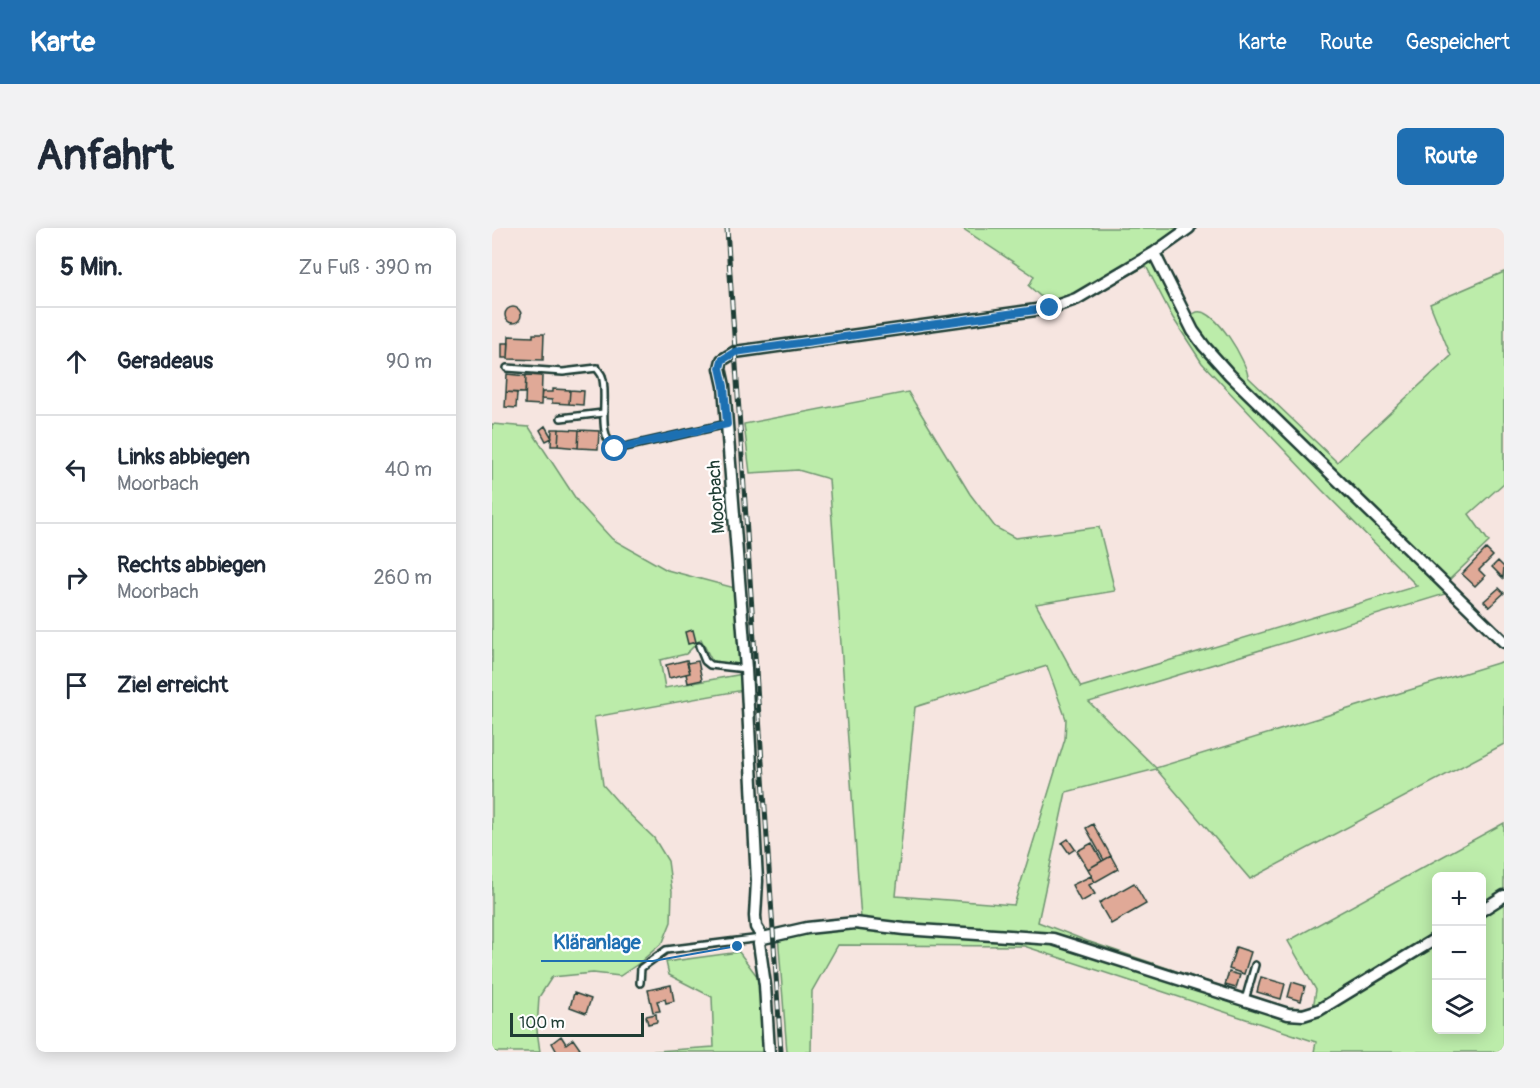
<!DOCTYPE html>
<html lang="de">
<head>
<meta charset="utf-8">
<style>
  body { margin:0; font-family:Pangolin,sans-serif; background:#f2f2f3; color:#1f2937 }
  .controls { position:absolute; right:18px; bottom:18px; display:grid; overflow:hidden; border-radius:9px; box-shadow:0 3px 15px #0003 }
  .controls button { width:54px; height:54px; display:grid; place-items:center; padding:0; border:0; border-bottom:2px solid #e0e1e3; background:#fff; color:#1f2937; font:30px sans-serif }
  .scale { position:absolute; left:18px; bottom:15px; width:134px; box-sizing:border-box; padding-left:6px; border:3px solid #1f3d34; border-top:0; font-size:16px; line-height:21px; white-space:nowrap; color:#1f3d34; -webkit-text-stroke:4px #fff; paint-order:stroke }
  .stop { position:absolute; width:18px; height:18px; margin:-14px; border:4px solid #1f6fb2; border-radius:50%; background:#fff }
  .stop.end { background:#1f6fb2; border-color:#fff; box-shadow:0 2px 6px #0008 }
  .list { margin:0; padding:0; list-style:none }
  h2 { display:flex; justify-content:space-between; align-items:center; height:78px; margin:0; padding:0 24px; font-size:26px }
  h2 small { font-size:20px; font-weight:400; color:#747a83 }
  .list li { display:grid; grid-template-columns:39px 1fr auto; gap:18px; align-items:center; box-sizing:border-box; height:108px; padding:0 24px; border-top:2px solid #e0e1e3 }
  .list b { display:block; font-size:22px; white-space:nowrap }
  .list p { margin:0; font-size:20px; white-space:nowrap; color:#747a83 }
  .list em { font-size:20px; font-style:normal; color:#747a83 }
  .icon { flex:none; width:33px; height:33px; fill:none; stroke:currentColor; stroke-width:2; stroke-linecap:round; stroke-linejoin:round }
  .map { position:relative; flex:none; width:1012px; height:824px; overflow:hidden; border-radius:9px }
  header { display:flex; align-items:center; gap:36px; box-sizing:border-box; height:84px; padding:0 30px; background:#1f6fb2; color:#fff }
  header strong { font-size:28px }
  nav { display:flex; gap:33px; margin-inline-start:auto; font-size:21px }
  .intro { display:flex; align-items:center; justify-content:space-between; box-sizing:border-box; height:144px; padding:0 36px }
  h1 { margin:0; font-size:42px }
  .button { padding:15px 27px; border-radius:9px; background:#1f6fb2; color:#fff; font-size:21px; font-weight:700 }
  main { display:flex; gap:36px; padding:0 36px }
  aside { flex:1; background:#fff; border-radius:9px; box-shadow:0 3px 15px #0003 }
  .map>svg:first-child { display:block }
</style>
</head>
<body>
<header>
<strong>Karte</strong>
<nav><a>Karte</a><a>Route</a><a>Gespeichert</a></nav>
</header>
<div class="intro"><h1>Anfahrt</h1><a class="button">Route</a></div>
<main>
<aside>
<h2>5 Min.<small>Zu Fuß · 390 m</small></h2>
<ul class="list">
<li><svg class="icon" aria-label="ahead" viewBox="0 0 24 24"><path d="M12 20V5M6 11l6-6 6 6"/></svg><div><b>Geradeaus</b></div><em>90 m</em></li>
<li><svg class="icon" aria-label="left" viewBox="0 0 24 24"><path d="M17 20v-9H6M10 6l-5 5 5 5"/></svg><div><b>Links abbiegen</b><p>Moorbach</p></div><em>40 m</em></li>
<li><svg class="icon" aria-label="right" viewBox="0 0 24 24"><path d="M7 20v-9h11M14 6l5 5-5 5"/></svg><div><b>Rechts abbiegen</b><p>Moorbach</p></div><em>260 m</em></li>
<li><svg class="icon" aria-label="arrive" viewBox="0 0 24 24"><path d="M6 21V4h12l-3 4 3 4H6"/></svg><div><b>Ziel erreicht</b></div></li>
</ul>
</aside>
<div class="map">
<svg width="1012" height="824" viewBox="0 0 1012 824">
  <rect width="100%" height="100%" fill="#f6e5e0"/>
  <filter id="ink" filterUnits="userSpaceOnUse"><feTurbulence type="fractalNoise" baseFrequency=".0167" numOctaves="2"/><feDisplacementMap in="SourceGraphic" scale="12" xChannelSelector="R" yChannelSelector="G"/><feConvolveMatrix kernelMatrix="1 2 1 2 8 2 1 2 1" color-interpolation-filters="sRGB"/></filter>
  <g filter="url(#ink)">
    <path fill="#bcecaa" stroke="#6e946f" stroke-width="1.5" fill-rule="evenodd" d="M 470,0 L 702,0 L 670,25 L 697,89 C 700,87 702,85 705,84 C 724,80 755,134 756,149 L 845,234 L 959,128 L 938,76 L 1012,44 L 1012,255 L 977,286 L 997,314 L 956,353 L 953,366 L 597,474 L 664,540 L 1012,433 L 1012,516 L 758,651 L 664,541 L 574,564 L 546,694 L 595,713 L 791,779 L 821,780 L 824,762 L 796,713 L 1012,595 L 1012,818 L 1010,824 L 822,824 L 824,814 L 532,718 L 346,717 L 320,763 L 319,824 L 295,824 L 286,706 L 369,691 L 337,251 L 306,242 L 258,245 L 252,196 L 416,164 L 478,266 L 503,299 L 523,310 L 607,299 L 623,363 L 544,376 L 589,459 L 925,358 L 830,262 L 710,135 L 681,90 L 654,38 L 586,75 L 558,77 L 537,58 L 542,48 ZM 555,438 L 574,491 L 573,511 L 522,677 L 404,668 L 423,479 ZM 945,648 L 990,648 L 990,802 L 945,802 Z
      M 0,196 L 37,199 L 86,274 L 120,311 L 175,342 L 243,360 L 250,437 L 220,433 L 209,411 L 194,426 L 168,432 L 173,460 L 251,446 L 252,462 L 102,489 L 111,557 L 132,581 L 162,610 L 176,633 L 180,663 L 179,694 L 171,714 L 146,736 L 128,748 L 101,745 L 60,749 L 47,769 L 45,802 L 48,824 L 0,824 Z
      M 247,724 L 265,748 L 270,768 L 272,824 L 150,824 L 222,819 L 220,769 L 177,747 L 174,734 Z"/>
    <path fill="#e0a997" stroke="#1f3d34" stroke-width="1.5" d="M13 87a8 8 0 1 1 16 0a8 8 0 1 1-16 0Z
      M 41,106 L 52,106 L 51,132 L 16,131 L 17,108 L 41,109 Z
      M 10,115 L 17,115 L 16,130 L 10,130 Z
      M 15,146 L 34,148 L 33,165 L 14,164 Z
      M 34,147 L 50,148 L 49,177 L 33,176 Z
      M 61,161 L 78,162 L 77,176 L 60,175 L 60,172 L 49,171 L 50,164 L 61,164 Z
      M 78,162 L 92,163 L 91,177 L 77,176 Z
      M 14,164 L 25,165 L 24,180 L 13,179 Z
      M 53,198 L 60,210 L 54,213 L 48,202 Z
      M 60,201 L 67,201 L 66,218 L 59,218 Z
      M 67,201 L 87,202 L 86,220 L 66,218 Z
      M 87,202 L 107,203 L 106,221 L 86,220 Z
      M 994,321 L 1001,328 L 987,342 L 993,348 L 983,358 L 970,346 Z
      M 1006,333 L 1012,339 L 1011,350 L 1000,339 Z
      M 1007,360 L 1012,365 L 997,379 L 992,373 Z
      M 201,402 L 204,414 L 196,416 L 193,404 Z
      M 195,432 L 198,445 L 177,450 L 174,437 Z
      M 206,433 L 210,452 L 196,455 L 194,446 L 198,445 L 195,435 Z
      M 601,596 L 619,628 L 612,632 L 594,600 Z
      M 576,611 L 583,621 L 577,625 L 570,615 Z
      M 600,615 L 610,633 L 596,641 L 585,623 Z
      M 619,628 L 626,641 L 603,654 L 596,641 Z
      M 599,648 L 603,654 L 597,657 L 603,666 L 589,674 L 580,657 Z
      M 642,655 L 654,676 L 619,696 L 607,675 Z
      M 744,719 L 759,724 L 752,746 L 737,741 Z
      M 737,744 L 748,747 L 744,760 L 733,757 Z
      M 769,749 L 793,756 L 789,771 L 765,764 Z
      M 800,754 L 813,758 L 809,773 L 796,769 Z
      M 179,757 L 182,773 L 174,775 L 173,771 L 165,773 L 168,783 L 161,784 L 156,762 Z
      M 82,765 L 99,771 L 94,785 L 78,779 Z
      M 164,786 L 165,794 L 156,796 L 154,788 Z
      M 69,808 L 74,816 L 81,811 L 88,821 L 84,824 L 65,824 L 60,815 Z"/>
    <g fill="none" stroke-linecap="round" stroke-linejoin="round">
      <g stroke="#1f3d34" stroke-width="10">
        <path id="service" d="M 15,140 L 71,144 L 105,140 C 106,143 109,145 110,148 C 117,167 103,208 124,221 L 235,196
          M 69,190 L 111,185
          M 207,418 L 213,433 L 218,437 L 254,441
          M 148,755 L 149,740 L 174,722 L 269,710
          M 753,772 L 763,737"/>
      </g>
      <g stroke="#1f3d34" stroke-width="15">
        <path id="minor" d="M 697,0 L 662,25 L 701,103 L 712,118 L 738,147 L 1012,414
          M 990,682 L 1012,668
          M 271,710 L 264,699 L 263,688 L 265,653 L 254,441 L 232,158 L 228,140 L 230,132 L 243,124 L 558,80 L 584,71 L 662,25
          M 277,824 L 273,757 L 267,715 L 271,710 L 315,700 L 363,695 L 412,701 L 561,711 L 796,786 L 811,787 L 827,782 L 945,710"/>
      </g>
      <use href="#service" stroke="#fff" stroke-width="5"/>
      <use href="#minor" stroke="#fff" stroke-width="10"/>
      <g stroke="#1f3d34" stroke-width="5">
        <path id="rail" d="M 235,0 L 289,824"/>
      </g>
      <use href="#rail" stroke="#fff" stroke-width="3" stroke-dasharray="9" stroke-linecap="butt"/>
    </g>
  </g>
  <g fill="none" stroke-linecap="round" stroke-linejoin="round" filter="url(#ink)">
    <path stroke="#1f6fb2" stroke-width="8" d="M 123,221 L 235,196 L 232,158 L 228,140 L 230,132 L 243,124 L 558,80"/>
  </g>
  <g text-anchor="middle" stroke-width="4.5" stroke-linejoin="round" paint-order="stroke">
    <g font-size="18" fill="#1f3d34" stroke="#fff">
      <text transform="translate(224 269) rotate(-94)" y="6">Moorbach</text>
    </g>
  </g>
  <path fill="none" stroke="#1f6fb2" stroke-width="2" d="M245 718L161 733H49"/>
  <circle fill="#1f6fb2" stroke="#fff" stroke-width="2" cx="245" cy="718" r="6"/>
  <g font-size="20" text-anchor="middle" font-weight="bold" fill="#1f6fb2" stroke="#fff" stroke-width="4.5" stroke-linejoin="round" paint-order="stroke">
    <text x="105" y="721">Kläranlage</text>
  </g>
</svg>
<div class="controls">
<button>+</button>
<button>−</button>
<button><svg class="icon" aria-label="layers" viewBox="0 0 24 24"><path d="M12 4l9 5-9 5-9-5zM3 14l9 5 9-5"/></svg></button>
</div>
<div class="scale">100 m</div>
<div class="stop" style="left:123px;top:221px"></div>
<div class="stop end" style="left:558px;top:80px"></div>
</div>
</main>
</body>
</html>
